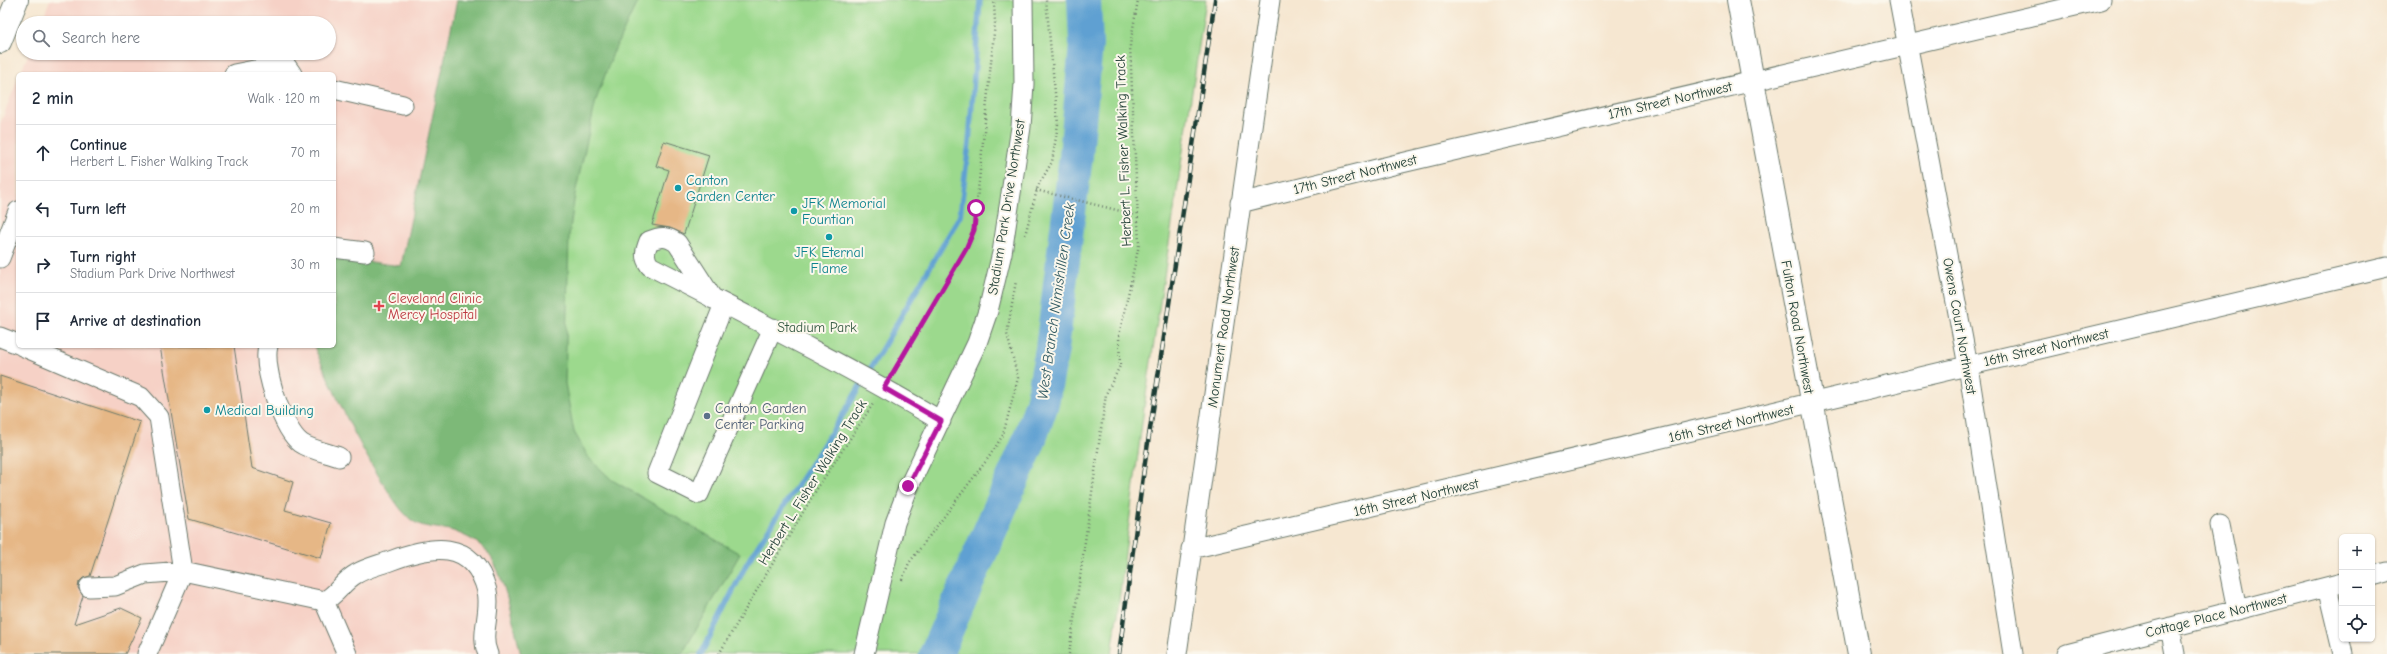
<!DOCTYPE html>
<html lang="en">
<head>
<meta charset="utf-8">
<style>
  body { margin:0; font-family:"Comic Neue",sans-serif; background:#f6f6f7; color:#1f2937 }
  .controls { position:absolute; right:12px; bottom:12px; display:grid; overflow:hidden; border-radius:6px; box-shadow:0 1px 3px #0004 }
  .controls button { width:36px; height:36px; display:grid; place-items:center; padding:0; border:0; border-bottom:1px solid #e0e1e3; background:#fff; color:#1f2937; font:20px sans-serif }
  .stop { position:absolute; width:12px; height:12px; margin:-9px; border:3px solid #b5179e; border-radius:50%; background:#fff }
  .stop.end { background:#b5179e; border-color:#fff; box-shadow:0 1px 4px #0008 }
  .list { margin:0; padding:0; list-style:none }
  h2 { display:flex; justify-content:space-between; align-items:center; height:52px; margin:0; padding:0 16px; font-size:17px }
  h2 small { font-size:13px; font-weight:400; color:#747a83 }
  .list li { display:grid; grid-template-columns:26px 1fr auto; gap:12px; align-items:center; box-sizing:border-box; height:56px; padding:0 16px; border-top:1px solid #e0e1e3 }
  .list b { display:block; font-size:15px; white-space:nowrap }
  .list p { margin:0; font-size:13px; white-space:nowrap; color:#747a83 }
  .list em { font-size:13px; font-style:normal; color:#747a83 }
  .icon { flex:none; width:22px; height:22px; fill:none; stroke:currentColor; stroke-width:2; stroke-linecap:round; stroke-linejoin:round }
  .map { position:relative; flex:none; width:2387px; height:654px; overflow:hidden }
  .search { position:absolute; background:#fff; box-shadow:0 1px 3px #0004; left:16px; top:16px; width:320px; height:44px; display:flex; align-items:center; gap:10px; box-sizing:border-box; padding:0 14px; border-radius:22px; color:#747a83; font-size:15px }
  .panel { position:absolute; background:#fff; box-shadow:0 1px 3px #0004; left:16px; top:72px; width:320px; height:276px; border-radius:6px }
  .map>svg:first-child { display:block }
</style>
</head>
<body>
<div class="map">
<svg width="2387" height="654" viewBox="0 0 2387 654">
  <rect width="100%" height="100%" fill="#fbf7ec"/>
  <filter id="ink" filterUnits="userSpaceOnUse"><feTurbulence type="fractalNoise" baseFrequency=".025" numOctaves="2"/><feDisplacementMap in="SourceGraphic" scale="8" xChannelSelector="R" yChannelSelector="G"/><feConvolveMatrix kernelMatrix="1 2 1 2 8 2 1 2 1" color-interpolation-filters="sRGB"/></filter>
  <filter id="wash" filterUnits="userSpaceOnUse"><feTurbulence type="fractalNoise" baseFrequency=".012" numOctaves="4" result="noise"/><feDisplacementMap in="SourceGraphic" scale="16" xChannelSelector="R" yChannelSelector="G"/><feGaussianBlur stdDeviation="0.9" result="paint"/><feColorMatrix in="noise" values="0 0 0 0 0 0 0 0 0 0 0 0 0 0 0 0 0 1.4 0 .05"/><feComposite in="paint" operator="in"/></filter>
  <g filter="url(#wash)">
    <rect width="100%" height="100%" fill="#f6e7d1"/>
    <path fill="#f6d1c6" d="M 50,0 L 457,0 L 401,267 L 622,654 L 0,654 L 0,124 L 18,79 L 18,346 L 334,346 L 334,74 L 20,74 L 29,53 L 329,53 L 329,23 L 41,23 Z"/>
    <path fill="#9cd98d" stroke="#5e8b60" d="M 457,0 L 1206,0 L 1144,408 L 1112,654 L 622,654 Z"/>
    <path fill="#7db978" stroke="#4e7b56" d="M 457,0 L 638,0 L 613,53 L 596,100 L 575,194 L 569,236 L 565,383 L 574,432 L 589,458 L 612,480 L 740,554 L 682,654 L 521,654 C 514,627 505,575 488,553 C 480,542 466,536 453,531 C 436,526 419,530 406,515 C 397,506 390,494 383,483 C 356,441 336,396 316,351 L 314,346 L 334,346 L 334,257 L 401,266 Z"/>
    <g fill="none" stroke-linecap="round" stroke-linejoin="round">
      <path stroke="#5ea0d2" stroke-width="5.5" d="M 701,654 L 747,563 L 846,410 L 960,216 L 969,143 L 980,0"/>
      <path stroke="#5ea0d2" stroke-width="34" d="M 936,654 L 1028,444 L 1042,403 L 1052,349 L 1076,156 L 1086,44 L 1084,0"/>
    </g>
    <g id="blocks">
      <path fill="#e6b786" d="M 664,141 L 709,155 L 684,234 L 670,228 L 652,225 L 669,170 L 656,166 Z
        M 160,346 L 234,346 L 252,468 L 293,482 L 285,510 L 331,523 L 321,558 L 189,519 Z
        M 0,376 L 140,422 L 90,576 L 83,578 L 79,582 L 78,588 L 83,596 L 74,624 L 121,608 L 142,618 L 125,654 L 0,654 Z"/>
    </g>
  </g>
  <g filter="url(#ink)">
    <use href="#blocks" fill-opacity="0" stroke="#6a786b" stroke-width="1"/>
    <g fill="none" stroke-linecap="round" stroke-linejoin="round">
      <g stroke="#6a786b" stroke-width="21">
        <path id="minor" d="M 1899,0 L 1968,366 L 2013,654
          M 234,74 L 285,64 L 292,74
          M 334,89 L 403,105
          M 1240,203 L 1393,165 L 2101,0
          M 334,248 L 365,252
          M 0,258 L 18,211
          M 713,299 L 677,243 C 667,236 661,236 649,241 C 645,251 643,257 650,266 C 748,316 846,365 941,421
          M 724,304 L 657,473 L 699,494 L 773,328
          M 0,337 L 18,344
          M 22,346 L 141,397 L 159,417 L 183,571 L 324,601 C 337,595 343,581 356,574 C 366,568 379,565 390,561 C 430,546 473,537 487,591 C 492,612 479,635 488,654
          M 268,346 C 262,368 283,430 301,443 C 311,450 328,453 339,457
          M 2220,525 L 2237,610
          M 1191,549 L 2387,267
          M 2372,576 L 2387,572
          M 89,587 L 115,586 L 145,574 L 183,571 L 147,654
          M 2327,587 L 2343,654
          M 324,601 L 347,654
          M 2170,627 L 2175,654
          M 864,654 L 895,523 L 909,486 L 977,343 L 988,311 L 1002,253 L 1021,127 L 1024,84 L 1023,0
          M 1177,654 L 1270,0
          M 2067,654 L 2342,583"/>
      </g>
      <g stroke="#6a786b" stroke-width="24">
        <path id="major" d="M 1738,0 L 1859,654"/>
      </g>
      <g stroke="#6a786b" stroke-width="24">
        <path id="highway" d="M 0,42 L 17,0"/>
      </g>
      <path stroke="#6a786b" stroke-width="2.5" stroke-dasharray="1 3" stroke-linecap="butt" d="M 1036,190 L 1137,215
        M 1025,235 L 1038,186 L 1052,162 L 1058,124 L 1046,0
        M 893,373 L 966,249 L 974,230 L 995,23 L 994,0
        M 902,580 L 909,563 L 989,457 L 1003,435 L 1018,378 L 1007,334 L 1016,281
        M 719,654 L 818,487 L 873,404
        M 1069,654 L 1106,394 L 1120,366 L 1119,336 L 1139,245 L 1130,45 L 1138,0"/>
      <use href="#minor" stroke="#fff" stroke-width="19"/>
      <use href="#major" stroke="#fff" stroke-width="22"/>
      <use href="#highway" stroke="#fff" stroke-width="22"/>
      <g stroke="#1f3d34" stroke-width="4.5">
        <path id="rail" d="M 1119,654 L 1144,469 L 1215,0"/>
      </g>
      <use href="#rail" stroke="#fbf7ec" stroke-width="3" stroke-dasharray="9" stroke-linecap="butt"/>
    </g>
  </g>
  <g fill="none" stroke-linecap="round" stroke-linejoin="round" filter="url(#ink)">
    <path stroke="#b5179e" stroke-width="5" d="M 908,486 L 941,421 L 884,388 L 966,249 L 974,230 L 976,208"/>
  </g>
  <g fill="#0f9aa8" stroke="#fbf7ec" stroke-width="1.5">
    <circle cx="678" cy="188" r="4"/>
    <circle cx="794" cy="211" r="4"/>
    <circle cx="829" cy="237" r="4"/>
    <circle cx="207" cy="410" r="4"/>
  </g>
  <path fill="#e0444e" stroke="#fbf7ec" stroke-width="1.5" d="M377 300h4v4h4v4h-4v4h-4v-4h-4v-4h4z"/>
  <circle fill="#5c6f8a" stroke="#fbf7ec" stroke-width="1.5" cx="707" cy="416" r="4"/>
  <g text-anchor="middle" stroke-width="4" stroke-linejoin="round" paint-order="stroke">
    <g font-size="14" fill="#1f3d34" stroke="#fbf7ec">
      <text transform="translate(1670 100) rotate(-13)" y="5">17th Street Northwest</text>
      <text transform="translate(1123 151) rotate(-92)" y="5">Herbert L. Fisher Walking Track</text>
      <text transform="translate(1355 174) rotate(-14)" y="5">17th Street Northwest</text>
      <text transform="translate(1006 207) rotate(-81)" y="5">Stadium Park Drive Northwest</text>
      <text transform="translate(1960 326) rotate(80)" y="5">Owens Court Northwest</text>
      <text transform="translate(1223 327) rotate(-82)" y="5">Monument Road Northwest</text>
      <text transform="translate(1798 327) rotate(80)" y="5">Fulton Road Northwest</text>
      <text transform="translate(2046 347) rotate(-13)" y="5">16th Street Northwest</text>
      <text transform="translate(1731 423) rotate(-13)" y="5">16th Street Northwest</text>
      <text transform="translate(812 482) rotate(-58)" y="5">Herbert L. Fisher Walking Track</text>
      <text transform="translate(1416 497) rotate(-13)" y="5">16th Street Northwest</text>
      <text transform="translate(2216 615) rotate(-14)" y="5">Cottage Place Northwest</text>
    </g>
    <g font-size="14" fill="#0d838f" stroke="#fbf7ec" text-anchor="start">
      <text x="686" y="185">Canton<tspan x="686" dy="16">Garden Center</tspan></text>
      <text x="802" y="208">JFK Memorial<tspan x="802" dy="16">Fountian</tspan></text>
      <text x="829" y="257" text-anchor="middle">JFK Eternal<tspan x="829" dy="16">Flame</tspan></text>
      <text x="215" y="415">Medical Building</text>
    </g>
    <g font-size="14" fill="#be3a42" stroke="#fbf7ec" text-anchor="start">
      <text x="388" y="303">Cleveland Clinic<tspan x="388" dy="16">Mercy Hospital</tspan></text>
    </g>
    <g font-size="14" fill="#385c46" stroke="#fbf7ec">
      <text x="817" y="332">Stadium Park</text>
    </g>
    <g font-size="14" fill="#4e5e75" stroke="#fbf7ec" text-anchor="start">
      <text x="715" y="413">Canton Garden<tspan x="715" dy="16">Center Parking</tspan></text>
    </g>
    <g font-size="15" font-style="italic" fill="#325b63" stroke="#fbf7ec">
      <text transform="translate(1056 301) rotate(-82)" y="5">West Branch Nimishillen Creek</text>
    </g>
  </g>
</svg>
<div class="controls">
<button>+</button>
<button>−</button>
<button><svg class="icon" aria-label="locate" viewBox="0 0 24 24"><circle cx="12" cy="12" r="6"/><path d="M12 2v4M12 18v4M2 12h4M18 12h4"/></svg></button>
</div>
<div class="stop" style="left:976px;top:208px"></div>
<div class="stop end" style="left:908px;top:486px"></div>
<div class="search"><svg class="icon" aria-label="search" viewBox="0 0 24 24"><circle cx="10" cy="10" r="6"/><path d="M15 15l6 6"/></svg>Search here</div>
<section class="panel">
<h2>2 min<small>Walk · 120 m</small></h2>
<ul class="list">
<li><svg class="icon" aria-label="ahead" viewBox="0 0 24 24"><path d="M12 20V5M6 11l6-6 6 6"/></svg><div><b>Continue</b><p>Herbert L. Fisher Walking Track</p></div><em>70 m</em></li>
<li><svg class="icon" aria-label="left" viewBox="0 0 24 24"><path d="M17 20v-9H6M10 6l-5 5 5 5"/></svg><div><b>Turn left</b></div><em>20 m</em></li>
<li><svg class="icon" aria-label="right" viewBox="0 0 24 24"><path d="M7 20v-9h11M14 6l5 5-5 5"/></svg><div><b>Turn right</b><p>Stadium Park Drive Northwest</p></div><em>30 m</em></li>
<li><svg class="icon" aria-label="arrive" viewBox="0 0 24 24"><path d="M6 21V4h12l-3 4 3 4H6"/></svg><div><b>Arrive at destination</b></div></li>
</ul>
</section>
</div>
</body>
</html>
